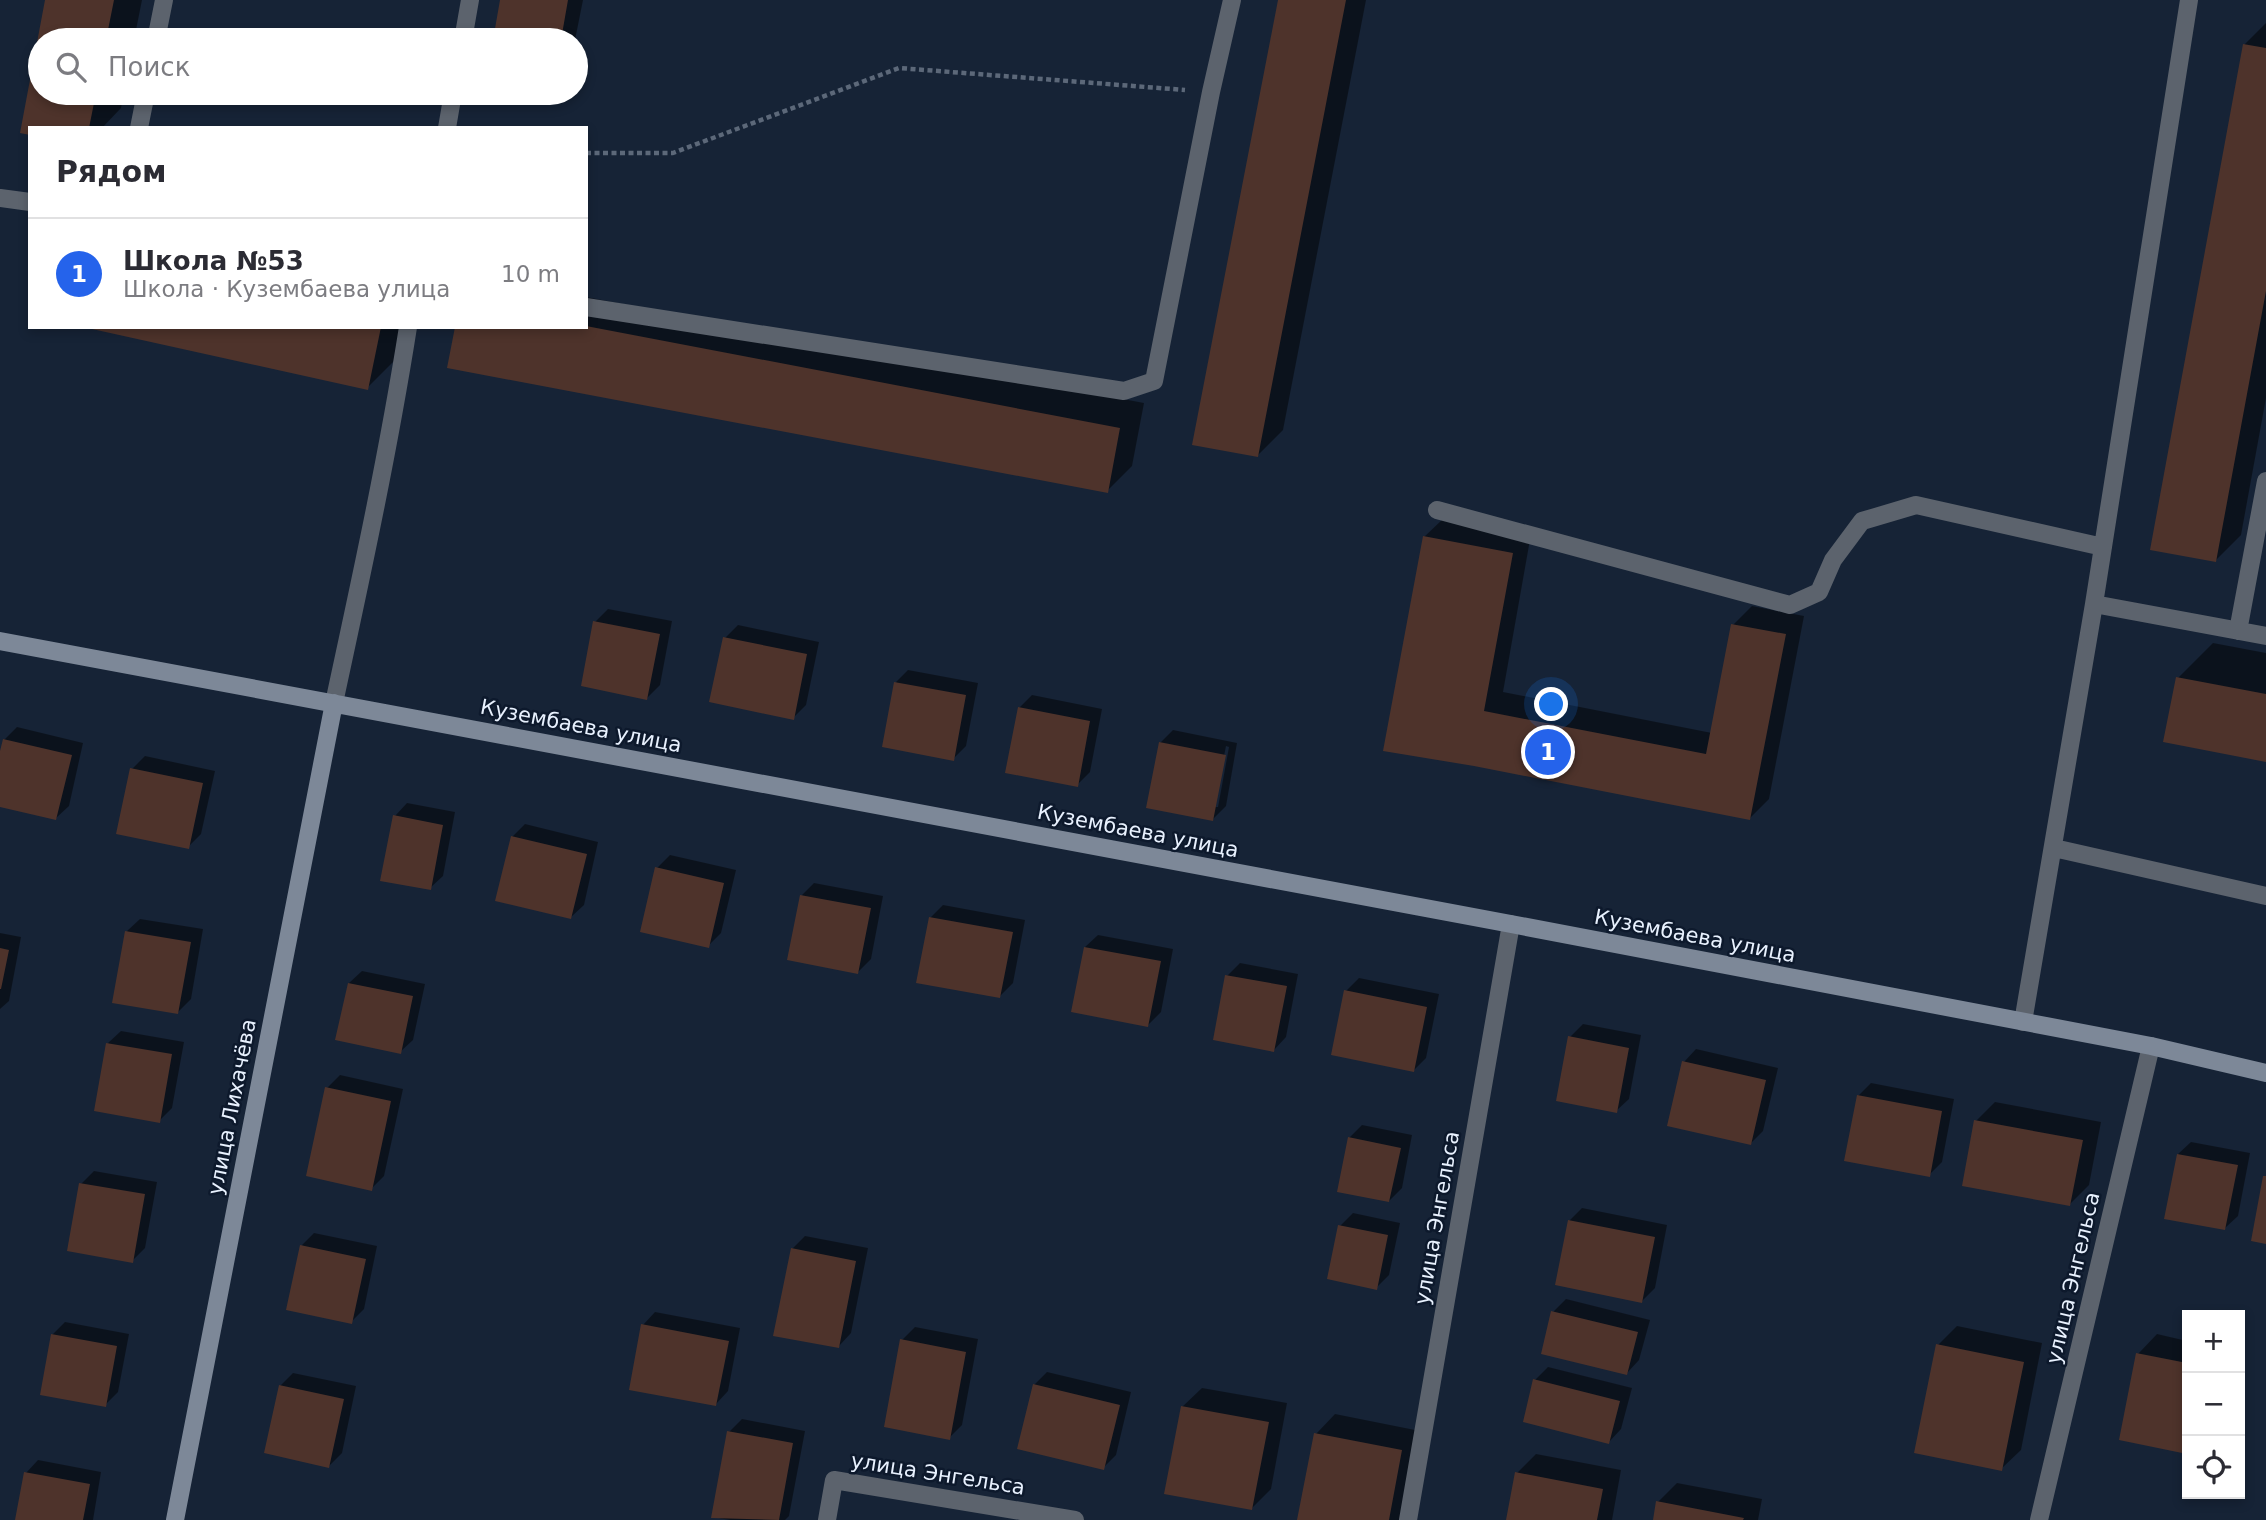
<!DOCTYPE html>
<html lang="ru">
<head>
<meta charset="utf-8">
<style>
  body { margin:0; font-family:"DejaVu Sans",sans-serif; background:#f7f7f7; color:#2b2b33 }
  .controls { position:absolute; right:21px; bottom:21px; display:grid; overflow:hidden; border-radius:0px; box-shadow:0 4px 10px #0003 }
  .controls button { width:63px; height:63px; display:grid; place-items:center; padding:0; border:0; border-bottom:2px solid #e1e1e2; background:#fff; color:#2b2b33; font:35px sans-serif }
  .you { position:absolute; left:1552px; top:705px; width:24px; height:24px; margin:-18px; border:5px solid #fff; border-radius:50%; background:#1a73e8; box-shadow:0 0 0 10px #1a73e833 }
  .badge { display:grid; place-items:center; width:46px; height:46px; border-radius:50%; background:#2563eb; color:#fff; font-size:23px; font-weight:700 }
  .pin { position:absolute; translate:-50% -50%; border:4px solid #fff; box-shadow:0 2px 7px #0006 }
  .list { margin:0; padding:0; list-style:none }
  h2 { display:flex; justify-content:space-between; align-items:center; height:91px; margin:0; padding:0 28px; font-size:30px }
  h2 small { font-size:23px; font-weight:400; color:#7c7c81 }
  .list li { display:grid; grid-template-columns:46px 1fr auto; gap:21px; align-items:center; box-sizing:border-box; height:112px; padding:0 28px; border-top:2px solid #e1e1e2 }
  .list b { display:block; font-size:26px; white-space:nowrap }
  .list p { margin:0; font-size:23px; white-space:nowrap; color:#7c7c81 }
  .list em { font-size:23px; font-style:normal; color:#7c7c81 }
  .icon { flex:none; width:38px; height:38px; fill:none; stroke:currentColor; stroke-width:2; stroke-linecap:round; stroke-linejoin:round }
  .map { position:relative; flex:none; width:2266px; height:1520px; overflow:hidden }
  .search { position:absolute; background:#fff; box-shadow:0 4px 10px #0003; left:28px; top:28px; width:560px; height:77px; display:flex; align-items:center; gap:18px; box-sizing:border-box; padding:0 24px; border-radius:38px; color:#7c7c81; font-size:26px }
  .panel { position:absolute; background:#fff; box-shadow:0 4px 10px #0003; left:28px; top:126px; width:560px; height:203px; border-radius:0px }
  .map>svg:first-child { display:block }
</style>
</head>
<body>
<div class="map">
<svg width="2266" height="1520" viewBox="0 0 2266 1520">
  <rect width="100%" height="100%" fill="#162336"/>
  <path fill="#0007" fill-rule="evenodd" d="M 47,0 L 142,0 L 134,40 L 40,40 L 40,93 L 124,93 L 121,108 L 102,128 L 30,128 L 22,131 Z
    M 502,0 L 583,0 L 575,40 L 494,40 Z
    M 1280,0 L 1366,0 L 1283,430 L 1258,455 Z
    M 2266,23 L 2266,398 L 2241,535 L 2216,560 L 2245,44 Z
    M 586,297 L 1144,403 L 1132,466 L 1107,491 L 586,327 Z
    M 86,327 L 408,327 L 403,352 L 367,388 Z
    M 1444,518 L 1531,534 L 1503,692 L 1712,733 L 1733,625 L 1752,606 L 1804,616 L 1769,799 L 1750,818 L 1475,765 L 1424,537 Z
    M 608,609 L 672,621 L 660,685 L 647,698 L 595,622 Z
    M 738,625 L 819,642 L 806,705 L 793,718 L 725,638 Z
    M 2213,643 L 2266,653 L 2266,760 L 2178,678 Z
    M 908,670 L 978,683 L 966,746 L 953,759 L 896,682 Z
    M 1032,695 L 1102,709 L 1090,772 L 1077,785 L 1019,708 Z
    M 17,727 L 83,743 L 69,806 L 56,818 L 0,805 L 0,758 L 4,740 Z
    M 1173,730 L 1237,743 L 1226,806 L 1213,819 L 1160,743 ZM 1226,746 L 1229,747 L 1218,807 L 1214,807 Z
    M 145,756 L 215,771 L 201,834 L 188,847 L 132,769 Z
    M 407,803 L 455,812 L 443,876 L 430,888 L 395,816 Z
    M 525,824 L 598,842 L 584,905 L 571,917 L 512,837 Z
    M 670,855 L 736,870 L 721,933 L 708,946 L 657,868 Z
    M 814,883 L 883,896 L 871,959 L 858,972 L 802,895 Z
    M 943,905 L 1025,920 L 1013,983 L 1000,996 L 930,918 Z
    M 140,919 L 203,929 L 191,999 L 178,1012 L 127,931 Z
    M 0,933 L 21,937 L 9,1001 L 0,1009 Z
    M 1098,935 L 1173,949 L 1161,1012 L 1148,1025 L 1085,947 Z
    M 1240,963 L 1298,974 L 1286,1037 L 1274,1050 L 1227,976 Z
    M 362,971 L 425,984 L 413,1040 L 400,1052 L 349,983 Z
    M 1359,978 L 1439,994 L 1426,1058 L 1414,1070 L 1346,991 Z
    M 1583,1024 L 1641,1035 L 1629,1099 L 1616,1111 L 1570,1037 Z
    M 121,1031 L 184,1042 L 172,1108 L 159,1121 L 108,1043 Z
    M 1696,1049 L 1778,1068 L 1763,1131 L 1750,1144 L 1684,1062 Z
    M 340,1075 L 403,1089 L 384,1176 L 371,1189 L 327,1088 Z
    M 1871,1083 L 1954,1099 L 1942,1162 L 1929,1175 L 1858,1096 Z
    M 1995,1102 L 2101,1122 L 2089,1185 L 2070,1204 L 1976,1121 Z
    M 1362,1125 L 1412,1135 L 1402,1188 L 1389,1201 L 1349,1138 Z
    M 2191,1142 L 2250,1153 L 2238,1216 L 2225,1228 L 2178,1154 Z
    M 94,1171 L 157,1182 L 145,1248 L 132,1261 L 81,1184 Z
    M 1582,1208 L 1667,1225 L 1655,1288 L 1642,1301 L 1569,1221 Z
    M 1353,1213 L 1400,1223 L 1389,1275 L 1376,1288 L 1340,1226 Z
    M 314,1233 L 377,1246 L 364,1309 L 351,1322 L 302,1245 Z
    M 805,1236 L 868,1248 L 851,1333 L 839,1346 L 792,1249 Z
    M 1566,1299 L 1650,1320 L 1639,1360 L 1627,1373 L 1553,1312 Z
    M 655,1312 L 740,1328 L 728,1391 L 716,1404 L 643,1325 Z
    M 65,1322 L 129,1334 L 118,1392 L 105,1405 L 52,1335 Z
    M 1957,1326 L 2042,1343 L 2021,1450 L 2001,1469 L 1938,1345 Z
    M 915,1327 L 978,1339 L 962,1425 L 949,1438 L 902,1340 Z
    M 2157,1334 L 2187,1341 L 2187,1452 L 2121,1439 L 2138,1354 Z
    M 1548,1367 L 1632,1388 L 1621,1429 L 1609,1442 L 1535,1380 Z
    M 1047,1372 L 1131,1392 L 1116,1455 L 1103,1468 L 1034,1385 Z
    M 293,1373 L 356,1386 L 342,1453 L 329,1466 L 280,1386 Z
    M 1202,1388 L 1287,1403 L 1271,1489 L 1252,1508 L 1182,1407 Z
    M 1335,1414 L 1420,1431 L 1400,1520 L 1306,1520 L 1316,1434 Z
    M 742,1419 L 805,1431 L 789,1516 L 785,1520 L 730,1520 L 713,1517 L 729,1432 Z
    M 1536,1454 L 1621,1470 L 1612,1520 L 1508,1520 L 1517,1473 Z
    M 38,1460 L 101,1472 L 93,1520 L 17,1520 L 26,1473 Z
    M 1677,1483 L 1762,1499 L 1758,1520 L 1654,1520 L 1658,1502 Z"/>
  <path fill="#4e332b" d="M 45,0 L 114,0 L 106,40 L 40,40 L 40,93 L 96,93 L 89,128 L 30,128 L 30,135 L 20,133 Z
    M 500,0 L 568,0 L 561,40 L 493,40 Z
    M 1278,0 L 1346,0 L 1258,457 L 1192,445 Z
    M 2243,44 L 2266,48 L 2266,291 L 2216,562 L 2150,550 Z
    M 522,93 L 551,93 L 549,99 Z
    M 586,326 L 1120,428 L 1108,493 L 447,368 L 455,327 Z
    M 83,327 L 381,327 L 368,390 Z
    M 1423,536 L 1513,553 L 1484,711 L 1706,754 L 1731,624 L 1786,634 L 1750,820 L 1474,766 L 1383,751 Z
    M 593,621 L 660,634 L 647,700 L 581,686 Z
    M 723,637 L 807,654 L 794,720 L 709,702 Z
    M 2176,677 L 2266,694 L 2266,762 L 2163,742 Z
    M 894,682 L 966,695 L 954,761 L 882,747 Z
    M 1018,707 L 1090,721 L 1078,787 L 1005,773 Z
    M 3,739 L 72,755 L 56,820 L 0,807 L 0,751 Z
    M 1159,742 L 1226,755 L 1213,821 L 1146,808 Z
    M 130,768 L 203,783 L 189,849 L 116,834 Z
    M 393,815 L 443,825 L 431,890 L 380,881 Z
    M 511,836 L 587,854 L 571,919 L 495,901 Z
    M 655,867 L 724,883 L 709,948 L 640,932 Z
    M 800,895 L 871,908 L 858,974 L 787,960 Z
    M 929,917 L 1013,932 L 1000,998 L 916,983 Z
    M 125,931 L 191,942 L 178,1014 L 112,1003 Z
    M 1084,947 L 1161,961 L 1148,1027 L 1071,1012 Z
    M 0,948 L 9,950 L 1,989 L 0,989 Z
    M 1225,975 L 1287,986 L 1274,1052 L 1213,1040 Z
    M 348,983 L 413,996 L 401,1054 L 335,1040 Z
    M 1344,990 L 1427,1007 L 1414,1072 L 1331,1055 Z
    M 1568,1036 L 1629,1048 L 1617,1113 L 1556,1101 Z
    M 106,1043 L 172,1054 L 160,1123 L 94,1111 Z
    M 1682,1061 L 1766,1080 L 1751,1145 L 1667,1126 Z
    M 325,1087 L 391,1101 L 372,1191 L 306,1176 Z
    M 1857,1095 L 1942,1111 L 1930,1177 L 1844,1161 Z
    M 1974,1120 L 2083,1140 L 2070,1206 L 1962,1186 Z
    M 1348,1137 L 1401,1148 L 1389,1202 L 1337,1192 Z
    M 2177,1154 L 2238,1165 L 2225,1230 L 2164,1219 Z
    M 2263,1176 L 2266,1176 L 2266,1244 L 2251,1241 Z
    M 79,1183 L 145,1194 L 133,1263 L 67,1251 Z
    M 1568,1220 L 1655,1237 L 1642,1303 L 1555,1285 Z
    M 1338,1225 L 1388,1235 L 1377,1290 L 1327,1279 Z
    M 300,1245 L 366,1259 L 352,1324 L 286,1310 Z
    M 791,1248 L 856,1261 L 839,1348 L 773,1336 Z
    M 1551,1311 L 1638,1332 L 1627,1375 L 1541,1354 Z
    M 641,1324 L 729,1341 L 716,1406 L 629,1390 Z
    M 51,1334 L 117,1346 L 106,1407 L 40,1395 Z
    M 900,1339 L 966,1352 L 950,1440 L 884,1427 Z
    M 1936,1344 L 2024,1362 L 2002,1471 L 1914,1453 Z
    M 2136,1353 L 2187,1363 L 2187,1454 L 2119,1440 Z
    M 1533,1379 L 1620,1401 L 1609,1444 L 1523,1422 Z
    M 1033,1384 L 1120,1405 L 1104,1470 L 1017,1449 Z
    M 279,1385 L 344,1399 L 329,1468 L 264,1453 Z
    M 1181,1406 L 1269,1422 L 1252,1510 L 1164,1494 Z
    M 727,1431 L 793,1443 L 779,1520 L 711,1518 Z
    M 1314,1433 L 1402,1450 L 1389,1520 L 1297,1520 Z
    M 24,1472 L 90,1484 L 83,1520 L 15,1520 Z
    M 1515,1472 L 1603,1489 L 1597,1520 L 1506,1520 Z
    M 1656,1501 L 1744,1518 L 1743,1520 L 1653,1520 Z"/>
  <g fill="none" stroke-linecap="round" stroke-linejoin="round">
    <path stroke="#5c6879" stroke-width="4.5" stroke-dasharray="5 3.5" stroke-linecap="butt" d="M 586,153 L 673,153 L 899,68 L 1185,90"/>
    <path stroke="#5c636d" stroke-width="18" d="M 156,40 L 164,0
      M 463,40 L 470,0
      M 139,128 L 146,93
      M 447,128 L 453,93
      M 0,198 L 30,202
      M 586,307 L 1124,391 L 1154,381 L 1211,92 L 1232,0
      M 1437,510 L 1790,605 L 1819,592 L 1833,560 L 1862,521 L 1916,505 L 2103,547
      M 2094,604 L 2266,636
      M 2238,631 L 2266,481
      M 334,703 C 361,578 388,454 408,327
      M 2054,848 L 2266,896
      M 2023,1022 L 2094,604 L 2189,0"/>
    <path stroke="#5c636d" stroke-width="18" d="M 827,1520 L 834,1480 L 1075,1520
      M 1408,1520 L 1511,924
      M 2039,1520 L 2151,1046"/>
    <path stroke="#7d8898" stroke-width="18" d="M 0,641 L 1511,924 L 2151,1046 L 2266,1073
      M 175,1520 L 334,703"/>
  </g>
  <g text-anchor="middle" stroke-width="5" stroke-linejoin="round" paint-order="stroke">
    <g font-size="21" fill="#e8f1fe" stroke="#0d192c">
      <text transform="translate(581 726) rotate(11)" y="7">Кузембаева улица</text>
      <text transform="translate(1138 831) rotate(11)" y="7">Кузембаева улица</text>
      <text transform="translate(1695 936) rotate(11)" y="7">Кузембаева улица</text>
      <text transform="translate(232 1107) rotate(-79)" y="7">улица Лихачёва</text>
      <text transform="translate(1437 1218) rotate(-80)" y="7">улица Энгельса</text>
      <text transform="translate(2073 1278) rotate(-77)" y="7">улица Энгельса</text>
      <text transform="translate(938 1474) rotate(9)" y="7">улица Энгельса</text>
    </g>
  </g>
</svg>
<div class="controls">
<button>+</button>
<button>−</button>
<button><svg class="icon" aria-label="locate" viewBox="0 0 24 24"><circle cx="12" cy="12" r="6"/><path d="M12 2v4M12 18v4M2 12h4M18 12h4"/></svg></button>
</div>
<div class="you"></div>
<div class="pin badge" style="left:1548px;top:752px">1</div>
<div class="search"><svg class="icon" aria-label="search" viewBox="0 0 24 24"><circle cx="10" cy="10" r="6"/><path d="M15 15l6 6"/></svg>Поиск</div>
<section class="panel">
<h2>Рядом<small></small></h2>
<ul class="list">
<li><span class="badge">1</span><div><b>Школа №53</b><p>Школа · Кузембаева улица</p></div><em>10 m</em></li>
</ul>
</section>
</div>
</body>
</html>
